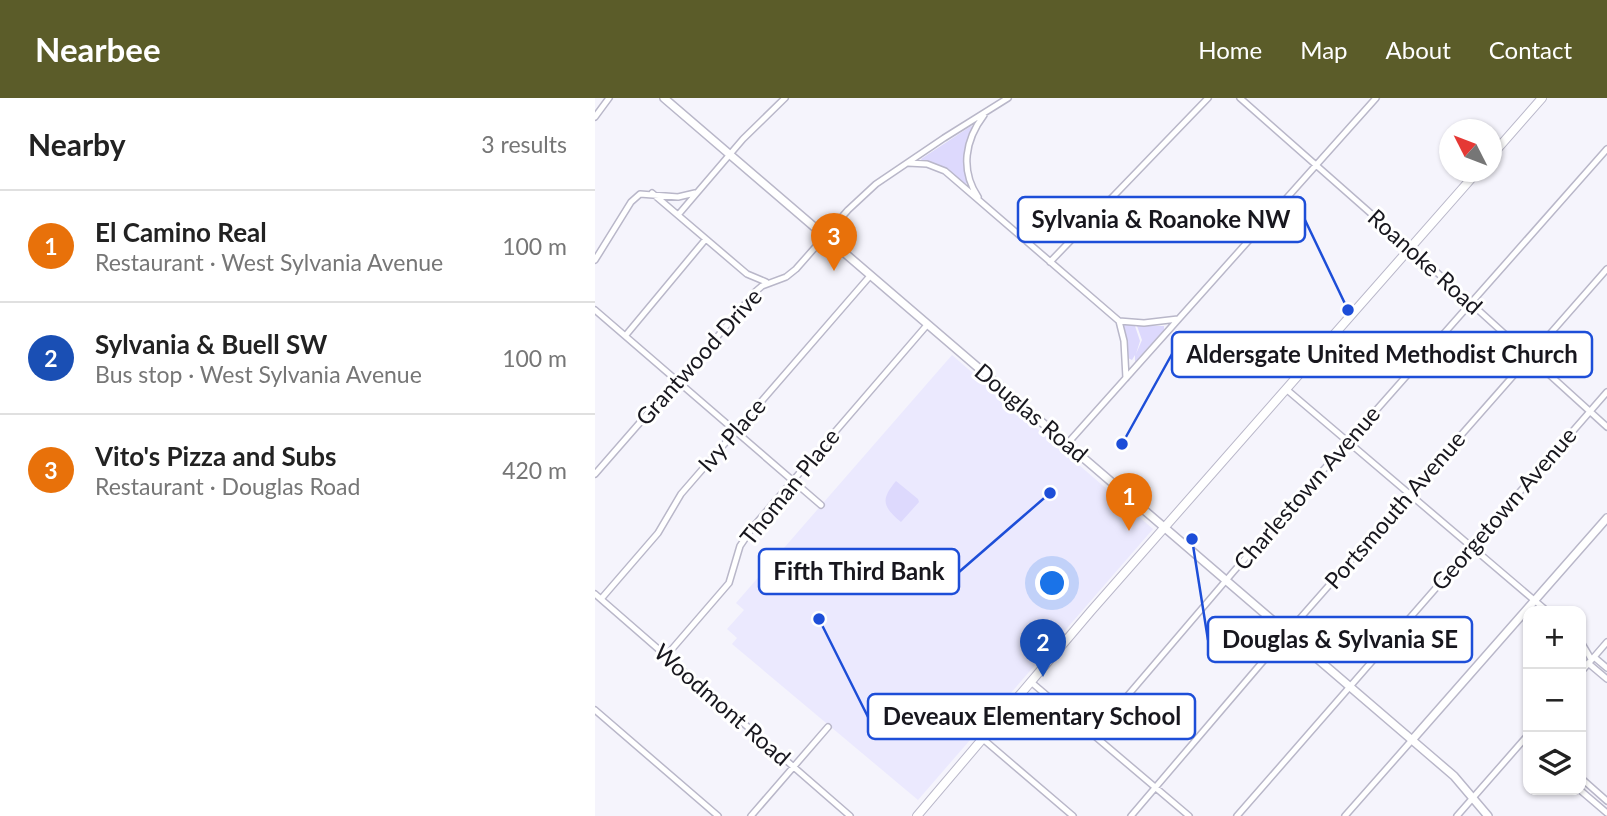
<!DOCTYPE html>
<html lang="en">
<head>
<meta charset="utf-8">
<style>
  body { margin:0; font-family:Lato,sans-serif; background:#f2f2f2; color:#222 }
  .controls { position:absolute; right:21px; bottom:21px; display:grid; overflow:hidden; border-radius:14px; box-shadow:0 2px 5px #0004 }
  .controls button { width:63px; height:63px; display:grid; place-items:center; padding:0; border:0; border-bottom:2px solid #e0e0e0; background:#fff; color:#222; font:35px sans-serif }
  .compass { position:absolute; left:844px; top:21px; width:63px; height:63px; border-radius:50%; background:#fff; box-shadow:0 2px 5px #0004; rotate:312deg }
  .you { position:absolute; left:458px; top:486px; width:24px; height:24px; margin:-18px; border:5px solid #fff; border-radius:50%; background:#1a73e8; box-shadow:0 0 0 10px #1a73e833 }
  .badge { display:grid; place-items:center; width:46px; height:46px; border-radius:50%; background:#5b5c29; color:#fff; font-size:23px; font-weight:700 }
  .pin { position:absolute; translate:-50% -58px; filter:drop-shadow(0 2px 4px #0008) }
  .pin::after { content:''; position:absolute; top:37px; width:24px; height:21px; background:inherit; clip-path:polygon(0 0,100% 0,50% 100%) }
  .list { margin:0; padding:0; list-style:none }
  h2 { display:flex; justify-content:space-between; align-items:center; height:91px; margin:0; padding:0 28px; font-size:30px }
  h2 small { font-size:23px; font-weight:400; color:#767676 }
  .list li { display:grid; grid-template-columns:46px 1fr auto; gap:21px; align-items:center; box-sizing:border-box; height:112px; padding:0 28px; border-top:2px solid #e0e0e0 }
  .list b { display:block; font-size:26px; white-space:nowrap }
  .list p { margin:0; font-size:23px; white-space:nowrap; color:#767676 }
  .list em { font-size:23px; font-style:normal; color:#767676 }
  .icon { flex:none; width:38px; height:38px; fill:none; stroke:currentColor; stroke-width:2; stroke-linecap:round; stroke-linejoin:round }
  .map { position:relative; flex:none; width:1012px; height:718px; overflow:hidden }
  header { display:flex; align-items:center; gap:42px; box-sizing:border-box; height:98px; padding:0 35px; background:#5b5c29; color:#fff }
  header strong { font-size:33px }
  nav { display:flex; gap:38px; margin-inline-start:auto; font-size:24px }
  main { display:flex }
  aside { flex:1; background:#fff }
  .map>svg:first-child { display:block }
</style>
</head>
<body>
<header>
<strong>Nearbee</strong>
<nav><a>Home</a><a>Map</a><a>About</a><a>Contact</a></nav>
</header>
<main>
<aside>
<h2>Nearby<small>3 results</small></h2>
<ul class="list">
<li><span class="badge" style="background:#e8710a">1</span><div><b>El Camino Real</b><p>Restaurant · West Sylvania Avenue</p></div><em>100 m</em></li>
<li><span class="badge" style="background:#1a4fb4">2</span><div><b>Sylvania &amp; Buell SW</b><p>Bus stop · West Sylvania Avenue</p></div><em>100 m</em></li>
<li><span class="badge" style="background:#e8710a">3</span><div><b>Vito's Pizza and Subs</b><p>Restaurant · Douglas Road</p></div><em>420 m</em></li>
</ul>
</aside>
<div class="map">
<svg width="1012" height="718" viewBox="0 0 1012 718">
  <rect width="100%" height="100%" fill="#f5f4fc"/>
  <path fill="#ebe9fe" d="M 357,257 L 558,431 L 323,702 L 137,546 L 142,540 L 132,531 L 149,512 L 141,505 Z"/>
  <path fill="#ddd9fd" d="M 376,28 L 378,29 L 371,52 L 373,85 L 370,86 L 349,69 L 327,63 L 326,61 Z
    M 529,225 L 540,228 L 545,243 L 541,256 L 547,242 L 542,228 L 569,228 L 569,232 L 540,264 L 540,257 L 537,262 L 533,260 L 532,243 L 527,226 Z
    M 301,383 L 323,401 L 324,404 L 306,424 C 288,409 285,402 301,383 Z"/>
  <g fill="none" stroke-linecap="round" stroke-linejoin="round">
    <g stroke="#b9b7c9" stroke-width="8">
      <path id="minor" d="M 645,0 L 815,150 L 1012,329
        M 0,19 L 14,0
        M 313,65 L 332,66 L 350,73 L 524,223 L 529,243 L 531,280
        M 57,95 L 152,176 L 171,184
        M 383,99 C 365,72 370,42 389,17
        M 83,117 L 148,41 L 190,0
        M 0,162 L 36,104 L 45,96 L 83,99 L 100,95
        M 455,164 L 613,0
        M 0,212 L 226,407
        M 524,223 L 549,225 L 583,221
        M 31,237 L 110,142
        M 691,291 L 952,513
        M 472,346 L 781,0
        M 0,376 L 55,313 L 84,284 L 160,194 L 167,188 L 191,179 L 201,171 L 253,112 L 281,86 L 349,40 L 413,0
        M 0,496 L 255,718
        M 6,501 L 63,435 L 86,396 L 275,178
        M 986,544 L 996,561
        M 71,558 L 134,485 L 145,448 L 158,429 L 332,227
        M 999,559 L 1012,570
        M 993,565 L 1012,581
        M 986,574 L 1012,544
        M 436,584 L 594,718
        M 0,612 L 123,718
        M 499,637 L 639,473 L 1012,51
        M 388,641 L 478,718
        M 986,680 L 1012,703
        M 985,692 L 1012,715
        M 156,718 L 233,629
        M 536,718 L 693,534 L 1012,171
        M 642,718 L 1012,294
        M 750,718 L 817,642
        M 862,718 L 933,637"/>
    </g>
    <g stroke="#b9b7c9" stroke-width="10">
      <path id="tertiary" d="M 69,0 L 838,660 L 859,678 L 893,718
        M 817,642 L 1012,420"/>
    </g>
    <g stroke="#b9b7c9" stroke-width="10">
      <path id="secondary" d="M 897,57 L 947,0
        M 322,718 L 496,513 L 882,74"/>
    </g>
    <use href="#minor" stroke="#fff" stroke-width="5"/>
    <use href="#tertiary" stroke="#fff" stroke-width="7"/>
    <use href="#secondary" stroke="#fff" stroke-width="8"/>
  </g>
  <g text-anchor="middle" stroke-width="6" stroke-linejoin="round" paint-order="stroke">
    <g font-size="23" fill="#18171e" stroke="#fff">
      <text transform="translate(830 164) rotate(42)" y="8">Roanoke Road</text>
      <text transform="translate(104 259) rotate(-48)" y="8">Grantwood Drive</text>
      <text transform="translate(436 315) rotate(40)" y="8">Douglas Road</text>
      <text transform="translate(137 337) rotate(-49)" y="8">Ivy Place</text>
      <text transform="translate(195 389) rotate(-51)" y="8">Thoman Place</text>
      <text transform="translate(712 390) rotate(-49)" y="8">Charlestown Avenue</text>
      <text transform="translate(909 411) rotate(-49)" y="8">Georgetown Avenue</text>
      <text transform="translate(800 412) rotate(-49)" y="8">Portsmouth Avenue</text>
      <text transform="translate(127 607) rotate(41)" y="8">Woodmont Road</text>
    </g>
  </g>
  <path fill="none" stroke="#1d4ed8" stroke-width="2.5" d="M753 212L710 122M527 346L577 256M455 395L364 474M597 441L613 542M224 521L273 619"/>
  <g fill="#1d4ed8" stroke="#fff" stroke-width="2.5">
    <circle cx="753" cy="212" r="7"/>
    <circle cx="527" cy="346" r="7"/>
    <circle cx="455" cy="395" r="7"/>
    <circle cx="597" cy="441" r="7"/>
    <circle cx="224" cy="521" r="7"/>
  </g>
  <g fill="#fff" stroke="#1d4ed8" stroke-width="2.5">
    <rect x="423" y="99" width="287" height="45" rx="7"/>
    <rect x="577" y="234" width="420" height="45" rx="7"/>
    <rect x="164" y="451" width="200" height="45" rx="7"/>
    <rect x="613" y="519" width="264" height="45" rx="7"/>
    <rect x="273" y="596" width="327" height="45" rx="7"/>
  </g>
  <g font-size="24" text-anchor="middle" font-weight="bold" fill="#18171e">
    <text x="566" y="130">Sylvania &amp; Roanoke NW</text>
    <text x="787" y="265">Aldersgate United Methodist Church</text>
    <text x="264" y="482">Fifth Third Bank</text>
    <text x="745" y="550">Douglas &amp; Sylvania SE</text>
    <text x="437" y="627">Deveaux Elementary School</text>
  </g>
</svg>
<div class="controls">
<button>+</button>
<button>−</button>
<button><svg class="icon" aria-label="layers" viewBox="0 0 24 24"><path d="M12 4l9 5-9 5-9-5zM3 14l9 5 9-5"/></svg></button>
</div>
<svg class="compass" viewBox="-18 -18 36 36"><path d="M0-13l5 13h-10z" fill="#e53935"/><path d="M0 13l5-13h-10z" fill="#767676"/></svg>
<div class="you"></div>
<div class="pin badge" style="left:534px;top:433px;background:#e8710a">1</div>
<div class="pin badge" style="left:448px;top:579px;background:#1a4fb4">2</div>
<div class="pin badge" style="left:239px;top:173px;background:#e8710a">3</div>
</div>
</main>
</body>
</html>
